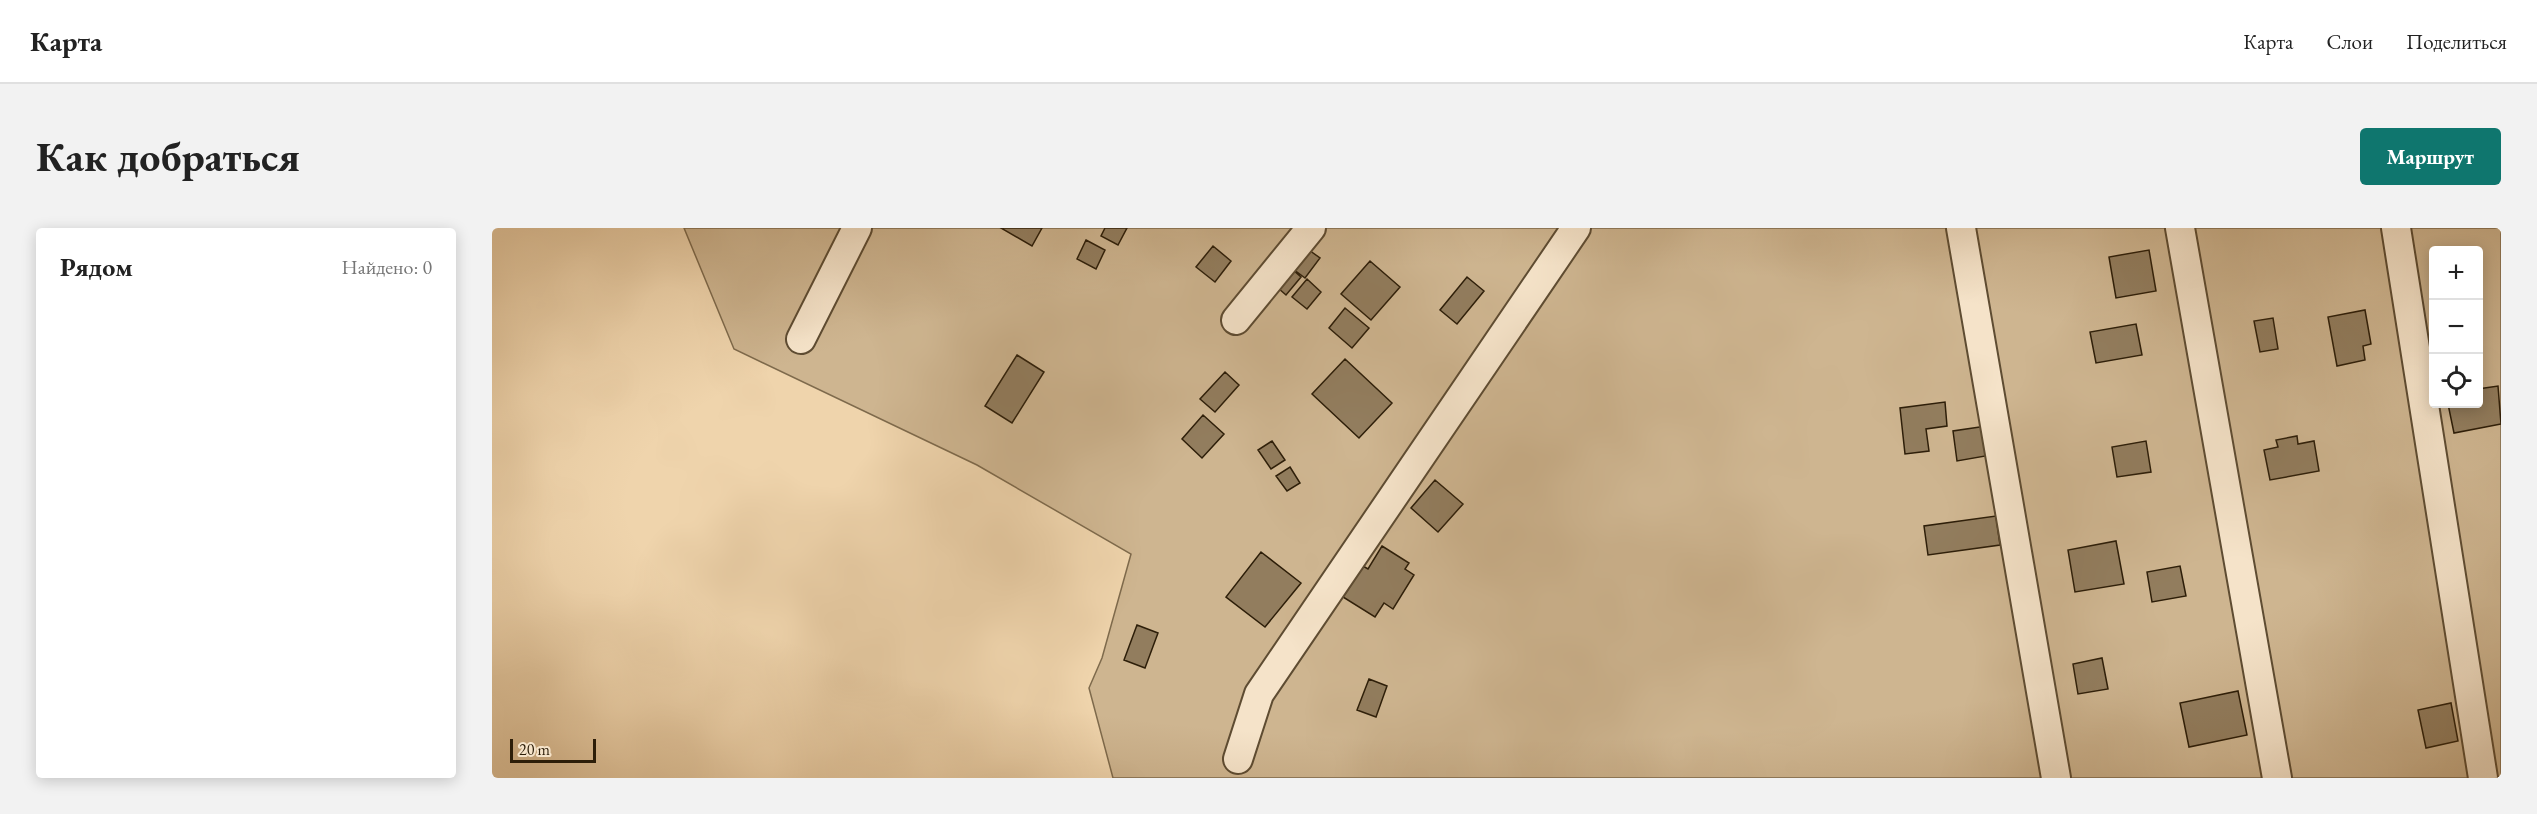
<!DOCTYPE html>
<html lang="ru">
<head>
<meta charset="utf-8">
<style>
  body { margin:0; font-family:"EB Garamond",serif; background:#f2f2f2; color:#222 }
  .controls { position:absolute; right:18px; top:18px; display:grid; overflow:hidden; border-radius:6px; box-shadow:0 3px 15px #0003 }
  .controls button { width:54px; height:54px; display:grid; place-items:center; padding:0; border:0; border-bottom:2px solid #e0e0e0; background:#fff; color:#222; font:30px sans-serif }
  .scale { position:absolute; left:18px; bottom:15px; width:86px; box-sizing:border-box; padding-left:6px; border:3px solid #2d1e09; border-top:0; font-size:16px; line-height:21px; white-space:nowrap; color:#2d1e09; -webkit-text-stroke:4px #f5e3c9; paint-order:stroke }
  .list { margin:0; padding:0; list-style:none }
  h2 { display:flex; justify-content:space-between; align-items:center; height:78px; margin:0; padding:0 24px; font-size:26px }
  h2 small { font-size:20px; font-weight:400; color:#767676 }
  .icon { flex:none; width:33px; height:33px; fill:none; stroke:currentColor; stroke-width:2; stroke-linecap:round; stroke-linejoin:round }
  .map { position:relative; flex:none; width:2009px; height:550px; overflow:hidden; border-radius:6px }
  header { display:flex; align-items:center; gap:36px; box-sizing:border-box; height:84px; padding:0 30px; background:#fff; border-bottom:2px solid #e0e0e0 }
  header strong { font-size:28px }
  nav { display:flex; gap:33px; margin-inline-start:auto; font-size:21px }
  .intro { display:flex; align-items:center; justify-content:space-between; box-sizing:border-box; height:144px; padding:0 36px }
  h1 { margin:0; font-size:42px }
  .button { padding:15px 27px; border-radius:6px; background:#0f766e; color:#fff; font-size:21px; font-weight:700 }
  main { display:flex; gap:36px; padding:0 36px }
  aside { flex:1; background:#fff; border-radius:6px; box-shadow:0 3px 15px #0003 }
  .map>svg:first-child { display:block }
</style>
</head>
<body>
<header>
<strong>Карта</strong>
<nav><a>Карта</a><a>Слои</a><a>Поделиться</a></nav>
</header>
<div class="intro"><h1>Как добраться</h1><a class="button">Маршрут</a></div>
<main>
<aside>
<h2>Рядом<small>Найдено: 0</small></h2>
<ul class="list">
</ul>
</aside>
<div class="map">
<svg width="2009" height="550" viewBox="0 0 2009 550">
  <rect width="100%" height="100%" fill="#efd4ac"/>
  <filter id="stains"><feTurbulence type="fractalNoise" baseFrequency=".00333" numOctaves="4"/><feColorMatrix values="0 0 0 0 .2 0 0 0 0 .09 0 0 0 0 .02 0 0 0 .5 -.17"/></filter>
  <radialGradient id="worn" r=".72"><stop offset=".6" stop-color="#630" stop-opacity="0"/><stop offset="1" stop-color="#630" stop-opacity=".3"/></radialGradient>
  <path fill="#ceb590" stroke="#7e6a4c" stroke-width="1.5" fill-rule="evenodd" d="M 192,0 L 2009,0 L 2009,550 L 621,550 L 597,460 L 610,430 L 639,326 L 485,237 L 242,121 ZM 1942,22 L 1986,22 L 1986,176 L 1942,176 Z"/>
  <path fill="#927d5e" stroke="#2d1e09" stroke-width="1.5" d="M 509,0 L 550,0 L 540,18 Z
    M 613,0 L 635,0 L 626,17 L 609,8 Z
    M 594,12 L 613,22 L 604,41 L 585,31 Z
    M 721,18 L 739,33 L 723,54 L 704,39 Z
    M 817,22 L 828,30 L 813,50 L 801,41 Z
    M 1657,22 L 1664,63 L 1624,70 L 1617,29 Z
    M 878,33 L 908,59 L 879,92 L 849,66 Z
    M 801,42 L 809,49 L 794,67 L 786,60 Z
    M 975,49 L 992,63 L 965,96 L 948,82 Z
    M 815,51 L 829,64 L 815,81 L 800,69 Z
    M 853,80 L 877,100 L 860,120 L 837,100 Z
    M 1873,82 L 1879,116 L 1871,118 L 1873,132 L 1845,138 L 1836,89 Z
    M 1781,90 L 1786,121 L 1768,124 L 1762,93 Z
    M 1644,96 L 1650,127 L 1604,135 L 1598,104 Z
    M 525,127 L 552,144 L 520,195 L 493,178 Z
    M 853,131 L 900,175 L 867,210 L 820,166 Z
    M 733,144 L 747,157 L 723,184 L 708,171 Z
    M 2006,158 L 2009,196 L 1962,205 L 1956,176 L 1986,176 L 1986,161 Z
    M 1453,174 L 1455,198 L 1434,201 L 1437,223 L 1413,226 L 1408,180 Z
    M 711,187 L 732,206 L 710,230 L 690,211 Z
    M 1501,197 L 1505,226 L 1465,233 L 1461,203 Z
    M 1805,208 L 1806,216 L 1822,213 L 1827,243 L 1778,252 L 1772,222 L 1786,219 L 1784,212 Z
    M 780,213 L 793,232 L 779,241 L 766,222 Z
    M 1654,213 L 1659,244 L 1625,249 L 1620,219 Z
    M 798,239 L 808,255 L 795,263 L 784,248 Z
    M 943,252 L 971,276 L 946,304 L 919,280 Z
    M 1504,288 L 1508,317 L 1436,327 L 1432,298 Z
    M 1624,313 L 1632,356 L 1583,364 L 1576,322 Z
    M 890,318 L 917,335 L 913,341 L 922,347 L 901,381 L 892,375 L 883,389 L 851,369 L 871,338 L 876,341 Z
    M 769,324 L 809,355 L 773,399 L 734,369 Z
    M 1688,338 L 1694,368 L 1660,374 L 1655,344 Z
    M 645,397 L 666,405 L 653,440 L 632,432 Z
    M 1610,430 L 1616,461 L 1586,466 L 1581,436 Z
    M 877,451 L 895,458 L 884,489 L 865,482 Z
    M 1746,463 L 1755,507 L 1697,519 L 1688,475 Z
    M 1959,475 L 1966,513 L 1934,520 L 1926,482 Z"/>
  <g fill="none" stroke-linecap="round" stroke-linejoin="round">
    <g stroke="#5e4c32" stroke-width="32">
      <path id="minor" d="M 1469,0 L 1564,550
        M 1688,0 L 1785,550
        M 1904,0 L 1991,550
        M 744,92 L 819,0
        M 309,111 L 365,0
        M 746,531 L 767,466 L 1084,0"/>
    </g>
    <use href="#minor" stroke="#f5e3c9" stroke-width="28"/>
  </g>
  <rect width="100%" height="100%" filter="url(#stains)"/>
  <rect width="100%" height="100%" fill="url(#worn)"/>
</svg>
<div class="controls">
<button>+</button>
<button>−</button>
<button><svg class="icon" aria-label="locate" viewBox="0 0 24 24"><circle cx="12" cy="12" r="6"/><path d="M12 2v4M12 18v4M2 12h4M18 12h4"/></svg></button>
</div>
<div class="scale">20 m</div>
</div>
</main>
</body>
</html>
